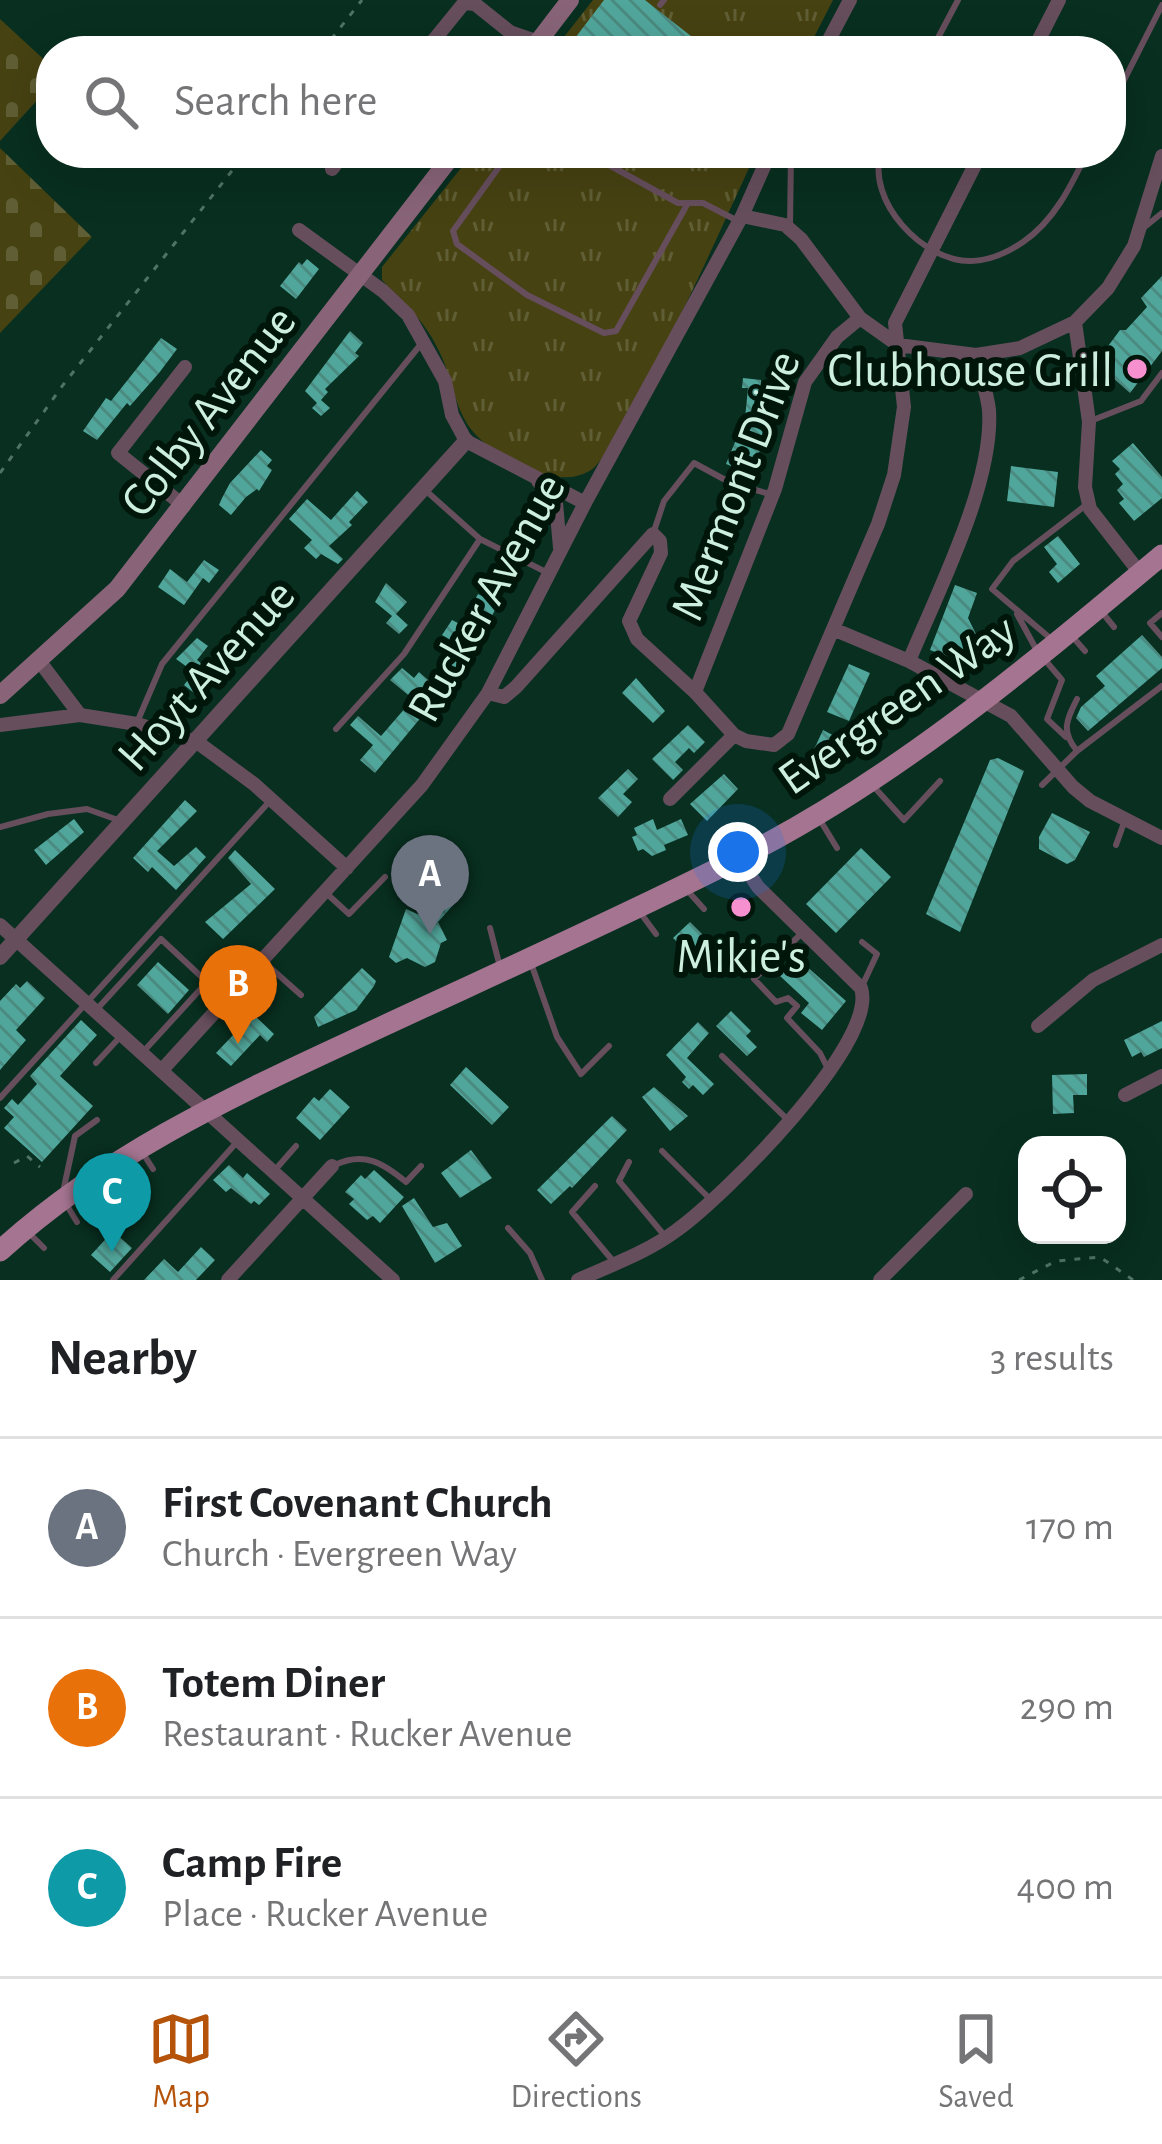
<!DOCTYPE html>
<html lang="en">
<head>
<meta charset="utf-8">
<style>
  body { margin:0; font-family:"Alegreya Sans",sans-serif; background:#f2f2f2; color:#202124 }
  .controls { position:absolute; right:36px; bottom:36px; display:grid; overflow:hidden; border-radius:24px; box-shadow:0 12px 48px #0002 }
  .controls button { width:108px; height:108px; display:grid; place-items:center; padding:0; border:0; border-bottom:3px solid #e0e0e0; background:#fff; color:#202124; font:60px sans-serif }
  .you { position:absolute; left:738px; top:852px; width:42px; height:42px; margin:-30px; border:9px solid #fff; border-radius:50%; background:#1a73e8; box-shadow:0 0 0 18px #1a73e833 }
  .badge { display:grid; place-items:center; width:78px; height:78px; border-radius:50%; background:#b45309; color:#fff; font-size:39px; font-weight:700 }
  .pin { position:absolute; translate:-50% -99px; filter:drop-shadow(0 3px 6px #0008) }
  .pin::after { content:''; position:absolute; top:63px; width:42px; height:36px; background:inherit; clip-path:polygon(0 0,100% 0,50% 100%) }
  .list { margin:0; padding:0; list-style:none }
  h2 { display:flex; justify-content:space-between; align-items:center; height:156px; margin:0; padding:0 48px; font-size:51px }
  h2 small { font-size:39px; font-weight:400; color:#757577 }
  .list li { display:grid; grid-template-columns:78px 1fr auto; gap:36px; align-items:center; box-sizing:border-box; height:180px; padding:0 48px; border-top:3px solid #e0e0e0 }
  .list b { display:block; font-size:45px; white-space:nowrap }
  .list p { margin:0; font-size:39px; white-space:nowrap; color:#757577 }
  .list em { font-size:39px; font-style:normal; color:#757577 }
  .icon { flex:none; width:66px; height:66px; fill:none; stroke:currentColor; stroke-width:2; stroke-linecap:round; stroke-linejoin:round }
  .map { position:relative; flex:none; width:1162px; height:1280px; overflow:hidden }
  .search { position:absolute; background:#fff; box-shadow:0 12px 48px #0002; left:36px; right:36px; top:36px; height:132px; display:flex; align-items:center; gap:30px; box-sizing:border-box; padding:0 42px; border-radius:48px; color:#757577; font-size:45px }
  .sheet { height:696px; background:#fff }
  nav { display:flex; justify-content:space-around; align-items:center; box-sizing:border-box; height:168px; border-top:3px solid #e0e0e0; background:#fff; font-size:33px; color:#757577 }
  nav a { display:grid; justify-items:center; gap:6px }
  nav .on { color:#b45309 }
  .map>svg:first-child { display:block }
</style>
</head>
<body>
<div class="map">
<svg width="1162" height="1280" viewBox="0 0 1162 1280">
  <defs>
    <pattern id="grass-tufts" width="24" height="20" patternUnits="userSpaceOnUse" patternTransform="scale(3)"><rect width="24" height="20" fill="#464212"/><path d="M3 7l-1-3M5 7V3M7 7l1-3M15 17l-1-3M17 17v-4M19 17l1-3" fill="none" stroke="#605e34"/></pattern>
    <pattern id="cemetery-stones" width="16" height="16" patternUnits="userSpaceOnUse" patternTransform="scale(3)"><rect width="16" height="16" fill="#464212"/><path d="M2 7V4a2 2 0 0 1 4 0v3zM10 15v-3a2 2 0 0 1 4 0v3z" fill="#605e34"/></pattern>
    <pattern id="building-back-hatch" width="6" height="6" patternUnits="userSpaceOnUse" patternTransform="scale(3)"><rect width="6" height="6" fill="#51a69b"/><path d="M-1 5l2 2M0 0l6 6M5-1l2 2" fill="none" stroke="#4b8a81"/></pattern>
  </defs>
  <rect width="100%" height="100%" fill="#082f20"/>
  <path fill="url(#grass-tufts)" d="M 593,0 L 833,0 L 807,51 L 553,51 Z
    M 473,153 L 756,153 C 732,204 624,449 591,470 C 557,492 500,460 476,435 C 454,412 453,378 439,351 C 426,322 403,302 382,280 L 382,267 Z"/>
  <path fill="url(#cemetery-stones)" d="M 0,19 L 51,66 L 51,85 L 0,141 Z
    M 0,148 L 92,237 L 0,333 Z"/>
  <path fill="url(#building-back-hatch)" d="M 604,0 L 645,0 L 710,51 L 576,51 L 569,46 Z
    M 307,259 L 319,269 L 296,299 L 280,286 L 299,262 L 302,265 Z
    M 1162,276 L 1162,351 L 1130,393 L 1101,367 L 1100,357 L 1120,330 L 1126,330 L 1147,307 L 1141,298 Z
    M 350,331 L 363,343 L 355,353 L 359,356 L 325,389 L 328,392 L 321,400 L 330,408 L 321,416 L 312,408 L 317,403 L 305,391 Z
    M 161,338 L 177,349 L 159,373 L 130,406 L 127,403 L 97,440 L 83,431 L 106,398 L 111,401 Z
    M 255,344 L 266,355 L 216,416 L 205,407 L 235,376 L 231,372 Z
    M 743,378 L 761,380 L 761,384 L 768,385 L 765,411 L 770,411 L 763,446 L 747,472 L 726,464 L 745,418 L 748,388 L 742,388 Z
    M 1133,443 L 1162,477 L 1162,498 L 1134,521 L 1119,503 L 1124,499 L 1117,490 L 1123,484 L 1115,474 L 1120,469 L 1112,461 Z
    M 261,450 L 272,460 L 267,466 L 272,470 L 259,491 L 257,489 L 246,497 L 231,515 L 219,505 L 222,498 L 230,483 Z
    M 1011,466 L 1058,472 L 1054,507 L 1007,501 Z
    M 357,491 L 368,502 L 349,522 L 352,525 L 329,546 L 343,559 L 338,564 L 321,554 L 316,559 L 304,548 L 312,540 L 289,519 L 307,499 L 331,520 Z
    M 1058,536 L 1080,564 L 1058,583 L 1049,572 L 1057,564 L 1044,547 Z
    M 204,560 L 219,570 L 209,583 L 203,578 L 184,605 L 158,587 L 170,569 L 187,582 Z
    M 386,583 L 407,602 L 396,614 L 408,625 L 399,634 L 386,623 L 392,616 L 375,602 Z
    M 955,585 L 977,593 L 968,618 L 978,638 L 968,664 L 930,650 Z
    M 478,594 L 498,604 L 461,677 L 445,669 L 458,644 L 442,635 L 452,620 L 462,625 Z
    M 1142,635 L 1162,657 L 1162,668 L 1088,731 L 1076,718 L 1081,707 L 1105,686 L 1096,676 Z
    M 197,638 L 208,646 L 197,660 L 215,675 L 198,696 L 184,685 L 194,672 L 176,659 Z
    M 849,664 L 870,673 L 849,721 L 827,712 Z
    M 402,668 L 414,678 L 419,672 L 442,692 L 375,773 L 360,760 L 373,745 L 350,725 L 358,716 L 381,736 L 413,699 L 390,680 Z
    M 636,678 L 665,711 L 653,723 L 622,693 Z
    M 688,725 L 705,742 L 694,753 L 689,748 L 675,762 L 683,770 L 673,780 L 652,759 Z
    M 823,730 L 842,740 L 834,758 L 828,755 L 822,767 L 808,778 L 799,766 L 809,760 Z
    M 998,758 L 1024,771 L 960,932 L 926,914 L 990,760 Z
    M 628,769 L 638,779 L 623,794 L 632,802 L 618,817 L 598,798 Z
    M 724,774 L 738,789 L 707,821 L 690,804 Z
    M 185,800 L 197,811 L 157,851 L 174,866 L 196,847 L 206,857 L 176,890 L 152,867 L 148,872 L 133,858 Z
    M 1052,813 L 1090,832 L 1075,860 L 1067,864 L 1039,849 L 1039,837 Z
    M 74,819 L 84,832 L 46,865 L 34,850 Z
    M 653,819 L 657,830 L 681,819 L 688,835 L 664,845 L 666,850 L 652,856 L 643,849 L 638,851 L 632,837 L 637,835 L 634,828 Z
    M 861,848 L 891,877 L 836,933 L 806,904 Z
    M 235,850 L 275,889 L 223,939 L 205,922 L 251,884 L 228,858 Z
    M 420,889 L 446,895 L 455,903 L 438,922 L 447,940 L 441,943 L 435,962 L 425,967 L 407,958 L 396,963 L 389,957 L 406,909 L 424,917 L 416,899 Z
    M 690,922 L 721,953 L 705,969 L 673,938 Z
    M 797,958 L 846,1001 L 822,1030 L 801,1013 L 809,1003 L 780,976 Z
    M 158,962 L 189,990 L 168,1014 L 137,985 Z
    M 362,968 L 376,981 L 374,986 L 356,1010 L 318,1027 L 314,1017 Z
    M 27,981 L 45,998 L 16,1030 L 26,1040 L 0,1070 L 0,1001 L 16,984 L 20,988 Z
    M 731,1011 L 751,1031 L 746,1036 L 757,1047 L 747,1056 L 716,1026 Z
    M 253,1014 L 274,1034 L 267,1042 L 260,1035 L 231,1066 L 216,1053 Z
    M 81,1020 L 97,1035 L 60,1076 L 93,1106 L 42,1162 L 4,1128 L 14,1117 L 4,1108 L 12,1099 L 18,1105 L 37,1084 L 30,1076 Z
    M 1162,1021 L 1162,1048 L 1144,1057 L 1141,1052 L 1132,1057 L 1124,1040 Z
    M 698,1022 L 709,1033 L 687,1058 L 714,1084 L 703,1095 L 693,1085 L 689,1089 L 682,1082 L 686,1077 L 666,1055 Z
    M 466,1067 L 509,1107 L 492,1125 L 450,1085 Z
    M 1087,1074 L 1087,1095 L 1073,1095 L 1074,1113 L 1053,1114 L 1052,1075 Z
    M 654,1087 L 688,1116 L 670,1131 L 642,1097 Z
    M 330,1089 L 350,1107 L 320,1140 L 296,1118 L 314,1097 L 319,1101 Z
    M 612,1116 L 627,1130 L 572,1188 L 570,1186 L 551,1204 L 537,1190 Z
    M 471,1150 L 492,1178 L 460,1198 L 441,1173 Z
    M 229,1165 L 243,1178 L 247,1173 L 270,1194 L 259,1205 L 254,1201 L 251,1204 L 231,1188 L 226,1192 L 213,1180 Z
    M 374,1170 L 404,1197 L 380,1223 L 373,1216 L 367,1220 L 349,1204 L 354,1199 L 345,1192 L 361,1175 L 365,1179 Z
    M 414,1198 L 433,1227 L 447,1223 L 462,1246 L 435,1263 L 402,1206 Z
    M 113,1231 L 132,1248 L 110,1272 L 91,1255 Z
    M 201,1247 L 215,1260 L 196,1280 L 144,1280 L 164,1259 L 178,1272 Z"/>
  <g fill="none" stroke-linecap="round" stroke-linejoin="round">
    <path stroke="#4f7465" stroke-width="3" stroke-dasharray="6 9" stroke-linecap="butt" d="M 322,51 L 362,0
      M 0,473 L 63,385 L 246,153
      M 14,1163 L 27,1156 L 40,1167
      M 1019,1280 L 1056,1261 L 1100,1257 L 1133,1280"/>
    <path stroke="#664e5c" stroke-width="6" d="M 660,5 L 664,0
      M 931,51 L 958,0
      M 1111,106 L 1162,5
      M 509,153 L 453,231 L 457,244 L 527,295 L 604,333 L 616,331 L 688,203
      M 587,153 L 678,203 L 703,203 L 736,220
      M 881,153 C 866,201 923,262 971,261 C 988,261 1008,252 1023,242 C 1054,221 1071,186 1087,153
      M 614,168 L 615,153
      M 790,226 L 791,153
      M 1141,230 L 1162,213
      M 1093,420 L 1141,401 L 1162,373
      M 424,489 L 480,539 L 546,572
      M 654,531 L 664,501 L 694,463 L 731,483 L 773,495
      M 1101,611 L 1114,627
      M 1162,613 L 1150,623 L 1162,637
      M 1017,614 L 1036,649
      M 1071,635 L 1085,651
      M 1050,638 L 992,589 L 1013,561 L 1086,505
      M 1045,660 L 1062,680 L 1047,719 L 1066,737
      M 138,720 L 162,664 L 421,344
      M 336,729 L 404,654 L 480,539
      M 1077,751 L 1162,686
      M 1042,785 L 1077,751 C 1061,731 1066,721 1077,699
      M 875,788 L 904,820 L 940,781
      M 820,820 L 837,848
      M 0,827 L 48,814 L 87,809 L 118,820
      M 1116,845 L 1125,820
      M 686,889 L 704,909
      M 325,892 L 349,914 L 385,877
      M 642,915 L 656,934
      M 490,928 L 500,967
      M 801,934 L 754,979 L 776,1002 L 788,998 L 797,1006 L 787,1018 L 820,1053 L 828,1069
      M 862,942 L 877,954 L 863,984
      M 265,963 L 301,995
      M 532,966 L 557,1037 L 581,1074 L 609,1046
      M 98,1008 L 161,939 L 207,982 L 143,1052
      M 722,1056 L 789,1121
      M 96,1063 L 120,1037
      M 0,1098 L 269,802
      M 662,1151 L 709,1198
      M 144,1155 L 153,1169
      M 629,1162 L 619,1181 L 664,1235
      M 335,1165 C 364,1151 383,1163 406,1182 L 421,1166
      M 275,1170 L 296,1146
      M 595,1186 L 572,1212 L 613,1261
      M 94,1187 L 103,1202
      M 63,1192 L 75,1136 L 97,1120
      M 66,1204 L 77,1222
      M 508,1228 L 530,1253 L 542,1280
      M 27,1231 L 44,1248
      M 113,1280 L 237,1142"/>
    <path stroke="#664e5c" stroke-width="14" d="M 425,51 L 464,3 L 475,4 L 510,32 L 539,42
      M 823,51 L 850,0
      M 1033,51 L 1059,0
      M 332,169 L 344,153
      M 742,216 L 785,225 L 801,239 L 860,318 L 898,345 L 976,355 L 1020,348 L 1075,322
      M 299,230 L 383,291 L 408,315 L 445,381 L 452,415 L 466,441 L 585,503
      M 538,481 L 556,503 L 560,548
      M 184,506 L 118,453 L 185,367
      M 1140,573 L 1090,509 L 1085,487 L 1089,422 L 1075,322 L 1108,288 L 1134,246 L 1162,156
      M 833,629 L 909,661 L 1011,716 L 1073,787 L 1090,801 L 1162,838
      M 909,661 C 937,593 994,483 989,410 C 987,392 980,373 976,355
      M 40,662 L 80,715
      M 695,692 L 775,489 L 805,382 L 837,337 L 860,318
      M 488,693 L 504,697 L 516,687 L 653,534 L 660,541 L 661,553 L 629,621 L 637,639 L 695,692 L 734,735 L 746,741 L 774,745 L 788,734 L 878,524 L 894,475 L 904,407 L 895,323 L 981,153
      M 0,725 L 80,715 L 137,724 L 197,742 L 254,784 L 347,868
      M 670,799 L 734,735
      M 0,925 L 393,1280
      M 1038,1026 L 1093,980 L 1162,945
      M 162,1070 L 422,785 L 488,693 L 585,503 L 742,216 L 770,153
      M 1125,1095 L 1162,1076
      M 228,1280 L 332,1166
      M 578,1280 C 611,1265 648,1252 677,1230 C 722,1198 879,1043 861,988 L 758,887 L 739,858
      M 880,1280 L 966,1194"/>
    <path stroke="#664e5c" stroke-width="16" d="M 0,957 L 466,441"/>
    <path stroke="#896479" stroke-width="18" d="M 531,51 L 570,0
      M 0,695 L 117,589 L 454,153"/>
    <path stroke="#a47490" stroke-width="21" d="M 0,1251 C 103,1157 224,1100 349,1042 C 477,982 608,924 735,860 C 892,782 1028,667 1162,555"/>
  </g>
  <g fill="#f790ce" stroke="#00160b" stroke-width="4.5">
    <circle cx="1137" cy="369" r="12"/>
    <circle cx="741" cy="907" r="12"/>
  </g>
  <g text-anchor="middle" stroke-width="12" stroke-linejoin="round" paint-order="stroke">
    <g font-size="48" fill="#cdefde" stroke="#00160b" text-anchor="end">
      <text x="1113" y="386">Clubhouse Grill</text>
      <text x="741" y="972" text-anchor="middle">Mikie's</text>
    </g>
    <g font-size="48" fill="#cdefde" stroke="#00160b">
      <text transform="translate(207 410) rotate(-52)" y="17">Colby Avenue</text>
      <text transform="translate(734 485) rotate(-69)" y="17">Mermont Drive</text>
      <text transform="translate(485 597) rotate(-61)" y="17">Rucker Avenue</text>
      <text transform="translate(205 674) rotate(-48)" y="17">Hoyt Avenue</text>
      <text transform="translate(896 703) rotate(-35)" y="17">Evergreen Way</text>
    </g>
  </g>
</svg>
<div class="controls">
<button><svg class="icon" aria-label="locate" viewBox="0 0 24 24"><circle cx="12" cy="12" r="6"/><path d="M12 2v4M12 18v4M2 12h4M18 12h4"/></svg></button>
</div>
<div class="you"></div>
<div class="pin badge" style="left:430px;top:934px;background:#6b7280">A</div>
<div class="pin badge" style="left:238px;top:1044px;background:#e8710a">B</div>
<div class="pin badge" style="left:112px;top:1252px;background:#0f9aa8">C</div>
<div class="search"><svg class="icon" aria-label="search" viewBox="0 0 24 24"><circle cx="10" cy="10" r="6"/><path d="M15 15l6 6"/></svg>Search here</div>
</div>
<section class="sheet">
<h2>Nearby<small>3 results</small></h2>
<ul class="list">
<li><span class="badge" style="background:#6b7280">A</span><div><b>First Covenant Church</b><p>Church · Evergreen Way</p></div><em>170 m</em></li>
<li><span class="badge" style="background:#e8710a">B</span><div><b>Totem Diner</b><p>Restaurant · Rucker Avenue</p></div><em>290 m</em></li>
<li><span class="badge" style="background:#0f9aa8">C</span><div><b>Camp Fire</b><p>Place · Rucker Avenue</p></div><em>400 m</em></li>
</ul>
</section>
<nav>
<a class="on"><svg class="icon" aria-label="map" viewBox="0 0 24 24"><path d="M3 6l6-2 6 2 6-2v14l-6 2-6-2-6 2zM9 4v14M15 6v14"/></svg>Map</a>
<a><svg class="icon" aria-label="directions" viewBox="0 0 24 24"><path d="M12 3l9 9-9 9-9-9zM9 14v-3h6M13 9l2 2-2 2"/></svg>Directions</a>
<a><svg class="icon" aria-label="saved" viewBox="0 0 24 24"><path d="M7 4h10v16l-5-4-5 4z"/></svg>Saved</a>
</nav>
</body>
</html>
